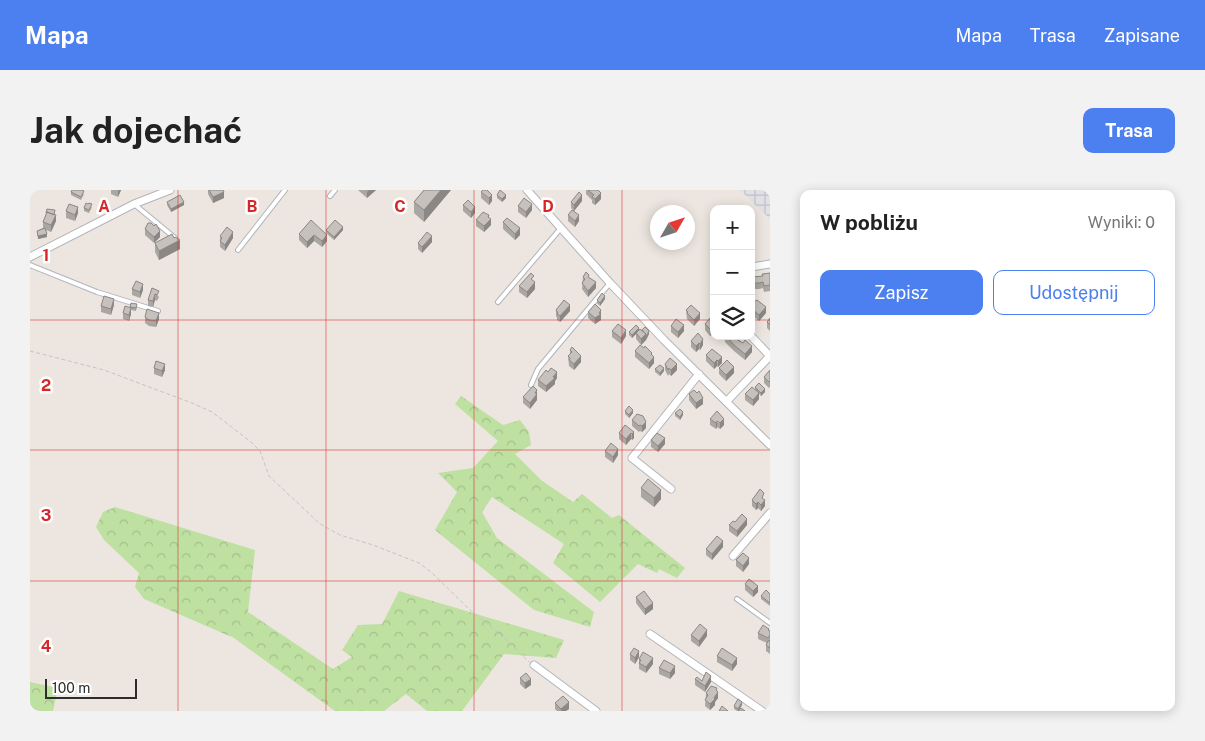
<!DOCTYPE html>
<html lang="pl">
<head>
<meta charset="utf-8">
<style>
  body { margin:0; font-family:"Public Sans",sans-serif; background:#f2f2f2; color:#222 }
  .controls { position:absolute; right:15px; top:15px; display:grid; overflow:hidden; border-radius:10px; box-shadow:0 2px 12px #0003 }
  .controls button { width:45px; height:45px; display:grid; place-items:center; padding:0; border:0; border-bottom:1px solid #e0e0e0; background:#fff; color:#222; font:25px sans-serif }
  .compass { position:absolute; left:620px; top:15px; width:45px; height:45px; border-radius:50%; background:#fff; box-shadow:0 2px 12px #0003; rotate:51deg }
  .scale { position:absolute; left:15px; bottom:12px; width:92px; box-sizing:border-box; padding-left:5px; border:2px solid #2d2d2d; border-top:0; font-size:14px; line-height:18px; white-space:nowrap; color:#2d2d2d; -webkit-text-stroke:4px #fff; paint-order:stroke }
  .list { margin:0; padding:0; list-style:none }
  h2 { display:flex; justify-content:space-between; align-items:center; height:65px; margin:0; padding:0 20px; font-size:21px }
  h2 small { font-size:16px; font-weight:400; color:#767676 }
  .actions { display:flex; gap:10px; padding:15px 20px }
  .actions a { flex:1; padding:11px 0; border:1px solid #4c7fef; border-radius:10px; text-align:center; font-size:18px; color:#4c7fef }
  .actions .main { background:#4c7fef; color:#fff }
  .icon { flex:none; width:28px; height:28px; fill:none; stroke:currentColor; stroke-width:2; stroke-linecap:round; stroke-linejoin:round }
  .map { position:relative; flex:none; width:740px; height:521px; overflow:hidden; border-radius:10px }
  header { display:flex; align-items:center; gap:30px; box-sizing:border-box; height:70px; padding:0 25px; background:#4c7fef; color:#fff }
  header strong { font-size:24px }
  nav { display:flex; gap:28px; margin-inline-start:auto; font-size:18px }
  .intro { display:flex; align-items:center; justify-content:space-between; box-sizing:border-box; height:120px; padding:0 30px }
  h1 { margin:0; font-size:35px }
  .button { padding:12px 22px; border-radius:10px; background:#4c7fef; color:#fff; font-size:18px; font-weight:700 }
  main { display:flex; gap:30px; padding:0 30px }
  aside { flex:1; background:#fff; border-radius:10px; box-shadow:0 2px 12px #0003 }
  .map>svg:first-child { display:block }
</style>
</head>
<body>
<header>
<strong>Mapa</strong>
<nav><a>Mapa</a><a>Trasa</a><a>Zapisane</a></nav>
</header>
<div class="intro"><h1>Jak dojechać</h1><a class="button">Trasa</a></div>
<main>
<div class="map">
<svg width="740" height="521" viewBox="0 0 740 521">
  <defs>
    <pattern id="industrial-grid" width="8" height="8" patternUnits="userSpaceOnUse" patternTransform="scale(1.25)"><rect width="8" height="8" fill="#e1e0e7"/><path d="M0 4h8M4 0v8" fill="none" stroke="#c1c0c6"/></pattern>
    <pattern id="forest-crowns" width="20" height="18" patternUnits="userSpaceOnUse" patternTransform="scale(1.25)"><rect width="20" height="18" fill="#bee0a1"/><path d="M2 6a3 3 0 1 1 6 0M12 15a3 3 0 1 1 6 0" fill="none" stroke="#a4c08b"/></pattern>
  </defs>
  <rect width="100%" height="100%" fill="#ede6e0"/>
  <path fill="url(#industrial-grid)" d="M 710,0 L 740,0 L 740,29 L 712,2 Z"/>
  <path fill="url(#forest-crowns)" d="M 431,206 L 473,235 L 490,230 L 499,242 L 501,255 L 485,264 L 511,290 L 543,312 L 552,304 L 582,328 L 589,325 L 655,378 L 647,388 L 629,379 L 627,383 L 608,374 L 570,412 L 523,373 L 534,354 L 462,307 L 452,322 L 467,348 L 564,422 L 560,437 L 504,420 L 405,340 L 427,302 L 408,283 L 443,278 L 468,251 L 425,214 Z
    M 85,317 L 225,360 L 218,422 L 303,479 L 322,467 L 312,460 L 328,435 L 352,434 L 369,401 L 534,450 L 526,468 L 474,464 L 432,521 L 397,521 L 376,504 L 354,521 L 305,521 L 204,448 L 114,409 L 105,397 L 109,383 L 74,350 L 66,337 L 73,322 Z
    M 0,492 L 28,498 L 23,521 L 0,521 Z"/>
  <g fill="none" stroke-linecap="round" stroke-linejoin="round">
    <g stroke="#b1b4bc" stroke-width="6">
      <path id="service" d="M 300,6 L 305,0
        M 104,14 L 145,48
        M 208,60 L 255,0
        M 0,75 L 67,102 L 128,121
        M 468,112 L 531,38
        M 501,195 L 508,179 L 580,93
        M 707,409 L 740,433"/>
    </g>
    <g stroke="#b1b4bc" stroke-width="9">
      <path id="minor" d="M 497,0 L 580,93 L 634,150 L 740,255
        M 0,67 L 104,14 L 140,0
        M 721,77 L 740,74
        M 721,146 L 740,166
        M 697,211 L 740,166
        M 641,299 L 602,268 L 669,184
        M 703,366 L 740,323
        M 620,444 L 732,521
        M 504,475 L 566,521"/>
    </g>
    <path stroke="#c4c4c4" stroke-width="1" stroke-dasharray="4 2.5" stroke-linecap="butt" d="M 0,161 L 74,180 L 162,213 L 182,222 L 221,252 L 230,261 L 239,286 L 290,334 L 310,345 L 343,355 L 389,373 L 401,382 L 440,420 L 470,444 L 499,472"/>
    <use href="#service" stroke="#fff" stroke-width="4"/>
    <use href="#minor" stroke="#fff" stroke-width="7"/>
  </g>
  <path fill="#aaa6a2" d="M 81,0 L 91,0 L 88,7 L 81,4 Z
    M 178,0 L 193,0 L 194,8 L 183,13 L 178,4 Z
    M 328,0 L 346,0 L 337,8 Z
    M 394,0 L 421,0 L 394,32 L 384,23 L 384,12 Z
    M 556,0 L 568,0 L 571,9 L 565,15 L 562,13 L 562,10 L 556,4 Z
    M 41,2 L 54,4 L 51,10 L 41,5 Z
    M 451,2 L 462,11 L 459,15 L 451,8 Z
    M 467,5 L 476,8 L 472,12 L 467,8 Z
    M 552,11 L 544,21 L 549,31 L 545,37 L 538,31 L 538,25 L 543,20 L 541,18 L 541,12 Z
    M 137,12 L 154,15 L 141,22 L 137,15 Z
    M 433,15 L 445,23 L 441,28 L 433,21 Z
    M 488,16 L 502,20 L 496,28 L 488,22 Z
    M 62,17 L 59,23 L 54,21 L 54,18 Z
    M 36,21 L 48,23 L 45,31 L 36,28 Z
    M 16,23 L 25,25 L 26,31 L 21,42 L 16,40 L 17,47 L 8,49 L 7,41 L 13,38 L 13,32 L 16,26 Z
    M 281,30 L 297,51 L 292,57 L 284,51 L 277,58 L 269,50 L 269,44 Z
    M 446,30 L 461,35 L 454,42 L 446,36 Z
    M 473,32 L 490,45 L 485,50 L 473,39 Z
    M 115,39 L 130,47 L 124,53 L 115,45 Z
    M 296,40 L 313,40 L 304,50 L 296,43 Z
    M 190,46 L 203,48 L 195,61 L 190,57 Z
    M 144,48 L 150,59 L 129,70 L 125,62 L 125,53 Z
    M 402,52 L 392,63 L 388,59 L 388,53 Z
    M 740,83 L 740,101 L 734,102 L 733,98 L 729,99 L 725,99 L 725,103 L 721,104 L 721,86 L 723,87 L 732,86 Z
    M 553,87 L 559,88 L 566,98 L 558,107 L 552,99 Z
    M 489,96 L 505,99 L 497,108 L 489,102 Z
    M 122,98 L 129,107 L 127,111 L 125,110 L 123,117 L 118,116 L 118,110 Z
    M 102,99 L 113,100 L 110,108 L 102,105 Z
    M 575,109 L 570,116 L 567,113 L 567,110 Z
    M 101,113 L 107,117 L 106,121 L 101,120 L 101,124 L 99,131 L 93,129 L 93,123 L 100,118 Z
    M 721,114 L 736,123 L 729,131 L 721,124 Z
    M 84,115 L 81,125 L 71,122 L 71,116 Z
    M 526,120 L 540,121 L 530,132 L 527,130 L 527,128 L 526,126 Z
    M 656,120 L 670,129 L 664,136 L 657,129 Z
    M 558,122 L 571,126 L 571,130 L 565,134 L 558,128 Z
    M 115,127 L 129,129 L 126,137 L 119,136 L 115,133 Z
    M 740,128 L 740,141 L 737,138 L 737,132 Z
    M 684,132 L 684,142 L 680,146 L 675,140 L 675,134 Z
    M 641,136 L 654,141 L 648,148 L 641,142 Z
    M 609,140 L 612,140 L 619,144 L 616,150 L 611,155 L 606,149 L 606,144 L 602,148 L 599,145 L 599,142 Z
    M 582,141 L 596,146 L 591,154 L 582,147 Z
    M 695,146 L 710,146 L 709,151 L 722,162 L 715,170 L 704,161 L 695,152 Z
    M 661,151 L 673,155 L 670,160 L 669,159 L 666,162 L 661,157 Z
    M 540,160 L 551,172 L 544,180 L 539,176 L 538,166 L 540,164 Z
    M 605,161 L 622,165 L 624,173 L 619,179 L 605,167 Z
    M 676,165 L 692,173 L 688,177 L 687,176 L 684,179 L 676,171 Z
    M 635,174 L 647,180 L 641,186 L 639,184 L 638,186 L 635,180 Z
    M 124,178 L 135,180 L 132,187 L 124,184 Z
    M 689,178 L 704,183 L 696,191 L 689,184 Z
    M 625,179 L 634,181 L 630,186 L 625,182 Z
    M 740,180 L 740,197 L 739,198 L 734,193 L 734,187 Z
    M 527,188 L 525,191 L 525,194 L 516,202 L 508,196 L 508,190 Z
    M 725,197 L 735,202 L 731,206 L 725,200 Z
    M 667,203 L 673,214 L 666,219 L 659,210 L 659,204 Z
    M 715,204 L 729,209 L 723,216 L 715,210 Z
    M 507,206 L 507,210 L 500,219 L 493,213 L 493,207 Z
    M 595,221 L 603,223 L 599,228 L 595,224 Z
    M 645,223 L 653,225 L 650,230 L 645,226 Z
    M 680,229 L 694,235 L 690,239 L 687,237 L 686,239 L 680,235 Z
    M 602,230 L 616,238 L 612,242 L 610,241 L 609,242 L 602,236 Z
    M 595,235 L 604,248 L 602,250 L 601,249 L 596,255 L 589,249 L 589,243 Z
    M 621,250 L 635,254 L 628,262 L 621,257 Z
    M 575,261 L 588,265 L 583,273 L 575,267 Z
    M 611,298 L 631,309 L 624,317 L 611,307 Z
    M 734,309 L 735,316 L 731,321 L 728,318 L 726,320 L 722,316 L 722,310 Z
    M 705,332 L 717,335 L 707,347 L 699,341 L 699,335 Z
    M 693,357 L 682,370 L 676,365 L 676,359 Z
    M 706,370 L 719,374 L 713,382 L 706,376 Z
    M 715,394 L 728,402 L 723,407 L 715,400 Z
    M 740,404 L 740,416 L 731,409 L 731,406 Z
    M 606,407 L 623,419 L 615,425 L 606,413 Z
    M 739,441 L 740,441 L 740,464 L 736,461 L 736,455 L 737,453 L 728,449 L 728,443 Z
    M 661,445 L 677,446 L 669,457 L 661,451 Z
    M 600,464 L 609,467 L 605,474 L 600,470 Z
    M 687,466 L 707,474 L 702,481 L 687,472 Z
    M 609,469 L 623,474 L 616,483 L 609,479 Z
    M 629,478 L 645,483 L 640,489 L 629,484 Z
    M 490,488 L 501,495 L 495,499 L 490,494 Z
    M 665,489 L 681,492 L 675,502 L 665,495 Z
    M 687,501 L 688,508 L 685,512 L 685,515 L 680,520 L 675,516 L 676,503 Z
    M 525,513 L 539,519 L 536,521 L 527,521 L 525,519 Z
    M 712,515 L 709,520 L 715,521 L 707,521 L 704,519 L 704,516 Z"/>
  <path fill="#8b8784" d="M 89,0 L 91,0 L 88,7 L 88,1 Z
    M 339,0 L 346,0 L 337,8 L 337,2 Z
    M 411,0 L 421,0 L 394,32 L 394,20 Z
    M 194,2 L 194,8 L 183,13 L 183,7 Z
    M 571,3 L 571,9 L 565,15 L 565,9 Z
    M 462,5 L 462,11 L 459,15 L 459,8 Z
    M 476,5 L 476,8 L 472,12 L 472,9 Z
    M 552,5 L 552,11 L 544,21 L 544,15 Z
    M 154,12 L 154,15 L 141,22 L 141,19 Z
    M 502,14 L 502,20 L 496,28 L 496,22 Z
    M 48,17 L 48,23 L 45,31 L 45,25 Z
    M 445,17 L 445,23 L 441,28 L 441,22 Z
    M 26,25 L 26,31 L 21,42 L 21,35 Z
    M 459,25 L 459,30 L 461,29 L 461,35 L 454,42 L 454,36 Z
    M 549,25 L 549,31 L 545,37 L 545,31 Z
    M 313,37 L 313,40 L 304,50 L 304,47 Z
    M 490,38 L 490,45 L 485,50 L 485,44 Z
    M 130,41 L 130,47 L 124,53 L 124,47 Z
    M 203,42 L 203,48 L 195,61 L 195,55 Z
    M 17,44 L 17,47 L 8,49 L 8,46 Z
    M 284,45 L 284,51 L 277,58 L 277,52 Z
    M 297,45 L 297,51 L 292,57 L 292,51 Z
    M 402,46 L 402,52 L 392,63 L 392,57 Z
    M 150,50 L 150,59 L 129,70 L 129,61 Z
    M 721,54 L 723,54 L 723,60 L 721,60 Z
    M 505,92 L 505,99 L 497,108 L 497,102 Z
    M 566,92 L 566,98 L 558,107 L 558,101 Z
    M 113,94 L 113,100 L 110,108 L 110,102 Z
    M 125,104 L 125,110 L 123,117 L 123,111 Z
    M 575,106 L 575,109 L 570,116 L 570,113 Z
    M 84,109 L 84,115 L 81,125 L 81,119 Z
    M 540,115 L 540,121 L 530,132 L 530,126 Z
    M 736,117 L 736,123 L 729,131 L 729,125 Z
    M 101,118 L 101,124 L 99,131 L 99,125 Z
    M 571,120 L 571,130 L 565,134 L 565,128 Z
    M 129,123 L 129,129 L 126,137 L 126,131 Z
    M 670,123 L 670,129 L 664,136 L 664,130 Z
    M 654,135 L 654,141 L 648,148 L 648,142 Z
    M 684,136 L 684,142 L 680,146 L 680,139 Z
    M 609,138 L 609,141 L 602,148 L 602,145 Z
    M 596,140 L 596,146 L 591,154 L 591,148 Z
    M 619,141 L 619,144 L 616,150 L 611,155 L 611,149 Z
    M 708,146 L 710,146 L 710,151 L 706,149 Z
    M 673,149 L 673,155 L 670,160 L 670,154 Z
    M 669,153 L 669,159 L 666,162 L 666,156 Z
    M 722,156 L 722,162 L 715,170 L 715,164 Z
    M 551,166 L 551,172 L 544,180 L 544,174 Z
    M 624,167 L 624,173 L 619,179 L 619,173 Z
    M 692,167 L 692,173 L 688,177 L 688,171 Z
    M 687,170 L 687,176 L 684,179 L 684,173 Z
    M 135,174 L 135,180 L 132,187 L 132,181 Z
    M 647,174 L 647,180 L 641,186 L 641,180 Z
    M 704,177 L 704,183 L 696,191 L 696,185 Z
    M 634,178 L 634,181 L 630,186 L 630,183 Z
    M 527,182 L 527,188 L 525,191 L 525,194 L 516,202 L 516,196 Z
    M 735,199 L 735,202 L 731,206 L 731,203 Z
    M 507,200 L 507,210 L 500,219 L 500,213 Z
    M 729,203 L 729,209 L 723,216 L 723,210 Z
    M 673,208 L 673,214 L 666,219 L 666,213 Z
    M 603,220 L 603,223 L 599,228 L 599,225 Z
    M 653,222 L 653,225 L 650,230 L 650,227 Z
    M 694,229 L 694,235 L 690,239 L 690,233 Z
    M 687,231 L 687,237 L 686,239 L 686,233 Z
    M 616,232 L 616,238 L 612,242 L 612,236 Z
    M 604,242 L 604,248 L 602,250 L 602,244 Z
    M 601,243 L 601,249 L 596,255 L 596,249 Z
    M 635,248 L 635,254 L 628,262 L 628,256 Z
    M 588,259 L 588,265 L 583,273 L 583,267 Z
    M 631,300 L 631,309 L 624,317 L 624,308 Z
    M 735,310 L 735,316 L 731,321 L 731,315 Z
    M 728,312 L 728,318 L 726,320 L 726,314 Z
    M 717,329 L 717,335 L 707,347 L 707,341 Z
    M 693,351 L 693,357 L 682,370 L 682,364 Z
    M 719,368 L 719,374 L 713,382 L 713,376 Z
    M 728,396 L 728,402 L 723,407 L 723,401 Z
    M 623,413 L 623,419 L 615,425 L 615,419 Z
    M 677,440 L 677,446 L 669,457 L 669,451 Z
    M 609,461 L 609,467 L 605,474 L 605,468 Z
    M 623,468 L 623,474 L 616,483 L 616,477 Z
    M 707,468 L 707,474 L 702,481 L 702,475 Z
    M 645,476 L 645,483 L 640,489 L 640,483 Z
    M 681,486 L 681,492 L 675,502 L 675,496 Z
    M 501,489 L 501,495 L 495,499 L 495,493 Z
    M 687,498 L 687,503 L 688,502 L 688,508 L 685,512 L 685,515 L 680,520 L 680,514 L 684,508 Z
    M 539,512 L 539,519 L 536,521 L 531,521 L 531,519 Z
    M 712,512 L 712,515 L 708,521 L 708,519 Z"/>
  <path fill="#c6c1bc" stroke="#8b8784" d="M 42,0 L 51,0 L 54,1 L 51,7 L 41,2 Z
    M 179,0 L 193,0 L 194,2 L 183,7 Z
    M 394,0 L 411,0 L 394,20 L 384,12 Z
    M 453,0 L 457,0 L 462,5 L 459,8 L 451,2 Z
    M 470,0 L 476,5 L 472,9 L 467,5 Z
    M 558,0 L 568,0 L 571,3 L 565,9 L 562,7 L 564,5 Z
    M 549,2 L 552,5 L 544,15 L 541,12 Z
    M 150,5 L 154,12 L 141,19 L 137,12 Z
    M 494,8 L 502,14 L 496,22 L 488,16 Z
    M 438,10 L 445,17 L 441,22 L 433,15 Z
    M 56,13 L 58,14 L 59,13 L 62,14 L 59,20 L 54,18 Z
    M 39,14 L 48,17 L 45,25 L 36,21 Z
    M 17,19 L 25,20 L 24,25 L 17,22 L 17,23 L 16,23 Z
    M 542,20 L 549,25 L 545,31 L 538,25 Z
    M 17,22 L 26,25 L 21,35 L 13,32 Z
    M 453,22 L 459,25 L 458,27 L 461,29 L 454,36 L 446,30 Z
    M 477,28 L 490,38 L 485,44 L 473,32 Z
    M 281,30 L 297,45 L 292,51 L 284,45 L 277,52 L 269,44 Z
    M 305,30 L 313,37 L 304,47 L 296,40 Z
    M 118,33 L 121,33 L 124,36 L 126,34 L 130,41 L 124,47 L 115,39 Z
    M 197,37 L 203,42 L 195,55 L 190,51 L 192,48 L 190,46 Z
    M 15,38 L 17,44 L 8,46 L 7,41 Z
    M 397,42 L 402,46 L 392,57 L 388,53 Z
    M 142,44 L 144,48 L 145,47 L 150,50 L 129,61 L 125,53 Z
    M 721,47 L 723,54 L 721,54 Z
    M 556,82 L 559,85 L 558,87 L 566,92 L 558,101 L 552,93 L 555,89 L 553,87 Z
    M 501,83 L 504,86 L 501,89 L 505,92 L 497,102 L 489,96 Z
    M 740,83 L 740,95 L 734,96 L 733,92 L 729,93 L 724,93 L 725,97 L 721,97 L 721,86 L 723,85 L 723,87 L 733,86 L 732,84 Z
    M 106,91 L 113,94 L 110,102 L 102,99 Z
    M 122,98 L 129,101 L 127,105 L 125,104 L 123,111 L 118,110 Z
    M 572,103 L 575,106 L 570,113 L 567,110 Z
    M 74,106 L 84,109 L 81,119 L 71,116 Z
    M 534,110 L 540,115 L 530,126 L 527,124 L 528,123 L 526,120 Z
    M 727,110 L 736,117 L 729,125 L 721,118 L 721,114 Z
    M 101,113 L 107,114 L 106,118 L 100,117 Z
    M 565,114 L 571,120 L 569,123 L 571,124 L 565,128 L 558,122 Z
    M 661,115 L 670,123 L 664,130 L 657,123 L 658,122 L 656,120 Z
    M 95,116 L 101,118 L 99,125 L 93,123 Z
    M 117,119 L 129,123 L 126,131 L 119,130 L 115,127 Z
    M 680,128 L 684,132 L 684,136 L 680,139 L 675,134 Z
    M 740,128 L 740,135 L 737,132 Z
    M 646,129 L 654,135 L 648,142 L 641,136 Z
    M 588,134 L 596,140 L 591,148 L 582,141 Z
    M 606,135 L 609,138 L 602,145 L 599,142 Z
    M 615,137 L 619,141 L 616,147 L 616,144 L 612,140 Z
    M 610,139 L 616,144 L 611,149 L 606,143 Z
    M 668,143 L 673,149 L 670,154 L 669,153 L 666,156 L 661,151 Z
    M 696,146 L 708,146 L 706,149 L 713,153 L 715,150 L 722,156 L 715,164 L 704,155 Z
    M 610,155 L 614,158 L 615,156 L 622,163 L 621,164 L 624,167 L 619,173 L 605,161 Z
    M 542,157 L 551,166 L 544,174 L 539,170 L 540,168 L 538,166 L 542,162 L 540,160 Z
    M 682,159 L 692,167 L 688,171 L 687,170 L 684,173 L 676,165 Z
    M 640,168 L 647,174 L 641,180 L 639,178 L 638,180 L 635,174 Z
    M 697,170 L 704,177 L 696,185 L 689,178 Z
    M 126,171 L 135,174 L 132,181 L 124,178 Z
    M 630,175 L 634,178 L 630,183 L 625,179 Z
    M 521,178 L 527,182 L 523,187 L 525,188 L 516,196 L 508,190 L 516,180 L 518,182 Z
    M 740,180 L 740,191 L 739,192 L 734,187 Z
    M 729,193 L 735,199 L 731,203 L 725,197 Z
    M 503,196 L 507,200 L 505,203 L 507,204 L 500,213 L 493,207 Z
    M 722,197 L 729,203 L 723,210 L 715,204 Z
    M 664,200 L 667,203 L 669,201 L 673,208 L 666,213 L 659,204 Z
    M 599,216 L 603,220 L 599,225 L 595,221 Z
    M 650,219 L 653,222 L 650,227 L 645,223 Z
    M 687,221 L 694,229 L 690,233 L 687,231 L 686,233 L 680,229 Z
    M 607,224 L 613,226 L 616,232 L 612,236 L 610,235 L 609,236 L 602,230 Z
    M 595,235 L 604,242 L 602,244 L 601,243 L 596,249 L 589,243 Z
    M 627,243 L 635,248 L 628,256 L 621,250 Z
    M 581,253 L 588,259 L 583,267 L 575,261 Z
    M 618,289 L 631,300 L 624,308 L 611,298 Z
    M 730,299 L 734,303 L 732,308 L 735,310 L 731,315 L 728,312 L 726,314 L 722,310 Z
    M 712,324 L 717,329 L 707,341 L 699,335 L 703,331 L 705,332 Z
    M 687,346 L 693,351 L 682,364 L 676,359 Z
    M 713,363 L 719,368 L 713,376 L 706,370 Z
    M 719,389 L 728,396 L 723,401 L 715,394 Z
    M 736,400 L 740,404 L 740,413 L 731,406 Z
    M 614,401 L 623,413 L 615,419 L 606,407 Z
    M 670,434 L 677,440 L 669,451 L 661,445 Z
    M 733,435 L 739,439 L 738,440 L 740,441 L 740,445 L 738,448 L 728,443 Z
    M 739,450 L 740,451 L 740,458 L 736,455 Z
    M 604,458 L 609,461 L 605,468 L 600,464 Z
    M 692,458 L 707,468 L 702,475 L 687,466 Z
    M 613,462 L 623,468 L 616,477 L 609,473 L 611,470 L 609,469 Z
    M 634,470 L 645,476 L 640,483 L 629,478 Z
    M 676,482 L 681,486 L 675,496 L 665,489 L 667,487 L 672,491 Z
    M 496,483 L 501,489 L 495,493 L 490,488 Z
    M 681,496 L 687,498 L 686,500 L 688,502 L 684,508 L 685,509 L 680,514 L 675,510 L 678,505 L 676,503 Z
    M 533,506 L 539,512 L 531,519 L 525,513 Z
    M 708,509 L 712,512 L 708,519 L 704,516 Z
    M 692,516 L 698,521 L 689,521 Z
    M 711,518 L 715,521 L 708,521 Z"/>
  <path fill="none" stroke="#d62828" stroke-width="1" stroke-opacity="0.55" d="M 148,0 L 148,521M 296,0 L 296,521M 444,0 L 444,521M 592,0 L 592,521M 0,130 L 684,130M 721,130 L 740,130M 0,260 L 740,260M 0,391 L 740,391"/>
  <g font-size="16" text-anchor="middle" font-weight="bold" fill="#d62828" stroke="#fff" stroke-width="5" stroke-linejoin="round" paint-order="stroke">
    <text x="74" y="22">A</text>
    <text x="222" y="22">B</text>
    <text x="370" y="22">C</text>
    <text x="518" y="22">D</text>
    <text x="16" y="71">1</text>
    <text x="16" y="201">2</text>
    <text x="16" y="331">3</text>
    <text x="16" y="462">4</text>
  </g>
</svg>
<div class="controls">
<button>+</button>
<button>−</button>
<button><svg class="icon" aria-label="layers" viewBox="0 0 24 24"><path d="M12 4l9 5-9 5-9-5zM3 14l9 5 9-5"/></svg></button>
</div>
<svg class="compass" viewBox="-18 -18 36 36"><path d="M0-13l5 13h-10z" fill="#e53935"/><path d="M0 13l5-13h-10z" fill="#767676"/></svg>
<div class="scale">100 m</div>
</div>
<aside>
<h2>W pobliżu<small>Wyniki: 0</small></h2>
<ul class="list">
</ul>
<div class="actions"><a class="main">Zapisz</a><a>Udostępnij</a></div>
</aside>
</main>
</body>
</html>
